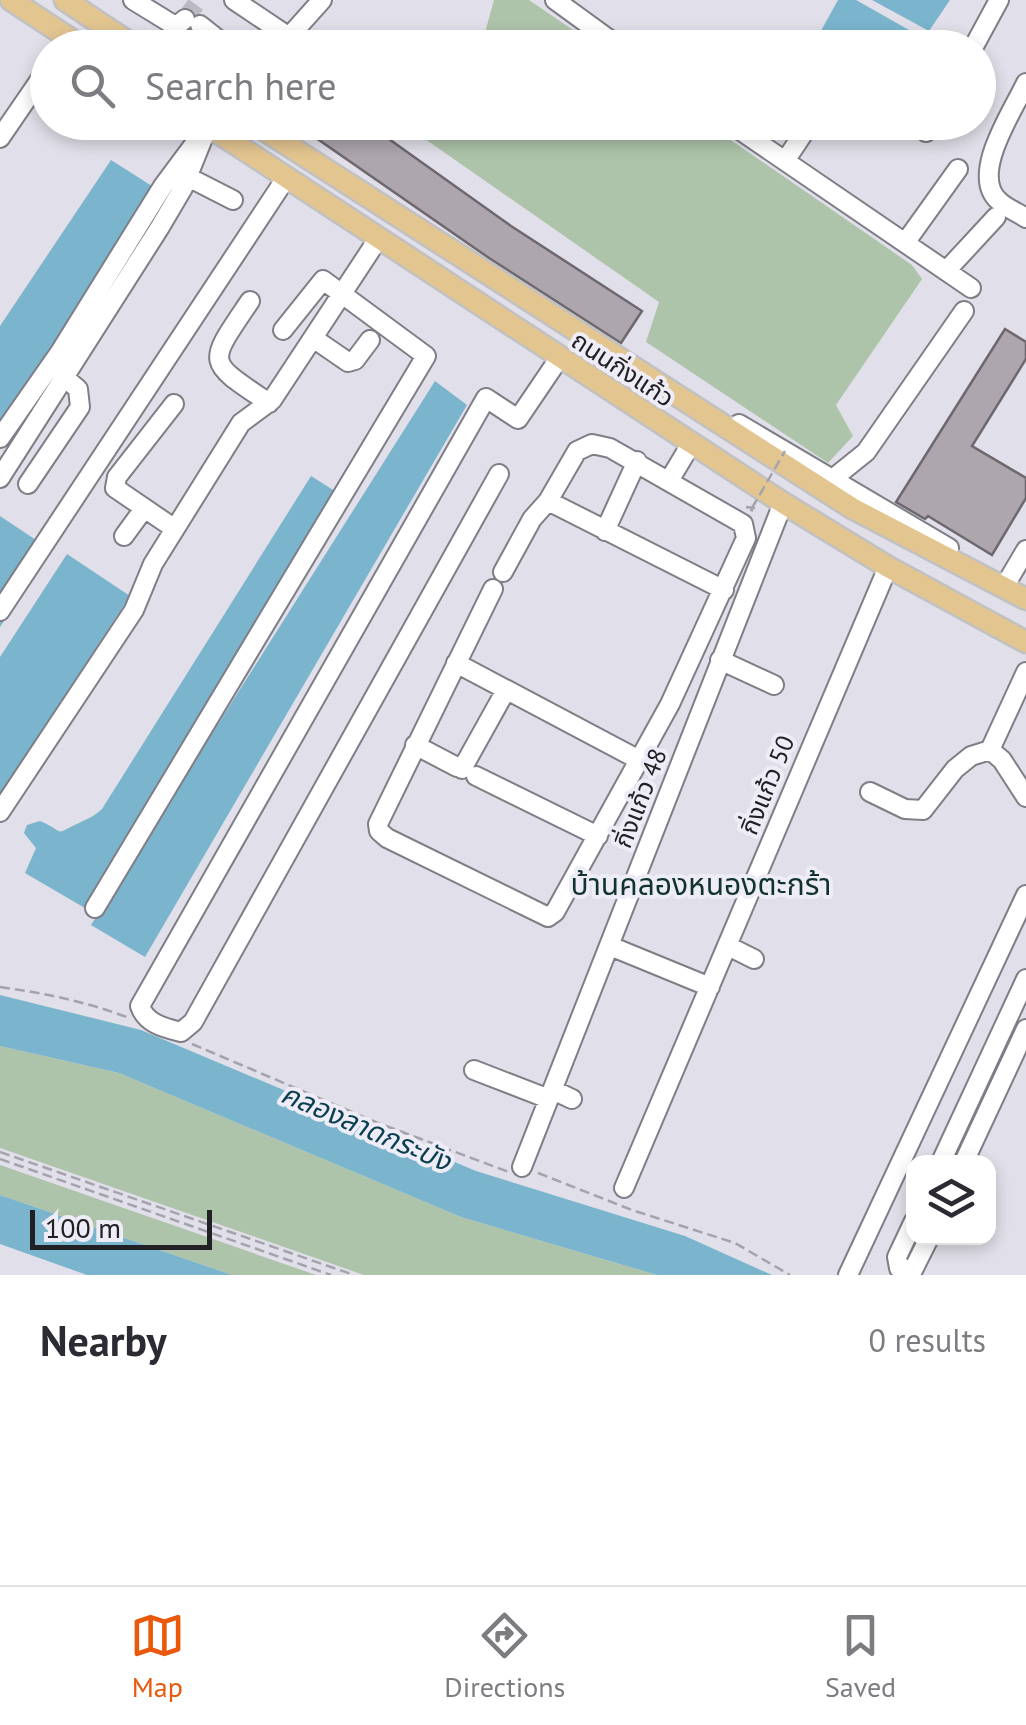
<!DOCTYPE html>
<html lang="en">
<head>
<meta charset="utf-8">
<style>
  body { margin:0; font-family:"PT Sans","Noto Sans Thai",sans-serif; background:#f7f7f7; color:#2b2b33 }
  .controls { position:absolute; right:30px; bottom:30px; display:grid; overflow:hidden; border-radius:20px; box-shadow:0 5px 15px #0003 }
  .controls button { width:90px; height:90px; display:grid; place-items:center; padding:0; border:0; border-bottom:2px solid #e1e1e2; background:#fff; color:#2b2b33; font:50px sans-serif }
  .scale { position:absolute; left:30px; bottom:25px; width:182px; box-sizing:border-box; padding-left:10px; border:5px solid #212024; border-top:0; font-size:28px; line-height:35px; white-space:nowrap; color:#212024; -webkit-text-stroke:8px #eeecf6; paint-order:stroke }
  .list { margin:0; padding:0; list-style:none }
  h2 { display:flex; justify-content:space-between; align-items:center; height:130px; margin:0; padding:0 40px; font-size:42px }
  h2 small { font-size:32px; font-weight:400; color:#7c7c81 }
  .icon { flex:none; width:55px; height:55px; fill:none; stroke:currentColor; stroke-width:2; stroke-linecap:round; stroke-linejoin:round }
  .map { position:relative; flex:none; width:1026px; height:1275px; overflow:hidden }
  .search { position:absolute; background:#fff; box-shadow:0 5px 15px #0003; left:30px; right:30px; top:30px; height:110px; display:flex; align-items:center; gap:25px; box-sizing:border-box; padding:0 35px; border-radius:55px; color:#7c7c81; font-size:38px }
  .sheet { height:310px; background:#fff }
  nav { display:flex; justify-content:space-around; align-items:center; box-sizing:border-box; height:140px; border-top:2px solid #e1e1e2; background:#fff; font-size:28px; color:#7c7c81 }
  nav a { display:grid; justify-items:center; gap:5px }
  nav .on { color:#ea580c }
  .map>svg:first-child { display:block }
</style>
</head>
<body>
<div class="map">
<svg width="1026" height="1275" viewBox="0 0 1026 1275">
  <rect width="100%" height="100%" fill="#e1dfe9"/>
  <path fill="#aec4aa" d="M 494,0 L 529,0 L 598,47 L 481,47 Z
    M 402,123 L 706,123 L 912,265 L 922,279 L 836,405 L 853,436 L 828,463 L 646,342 L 659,302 Z
    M 0,1046 L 119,1073 L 461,1217 L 657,1275 L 364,1275 L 0,1148 Z
    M 0,1165 L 316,1275 L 232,1275 L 0,1195 Z"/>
  <path fill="#7ab5cd" d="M 838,0 L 856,0 L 925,39 L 928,47 L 812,47 Z
    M 872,0 L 950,0 L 929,31 Z
    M 111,160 L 155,188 L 0,445 L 0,326 Z
    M 435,381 L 467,405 L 145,957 L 91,925 Z
    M 311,476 L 349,500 L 90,911 L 25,873 L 36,848 L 24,833 L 27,825 L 40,821 C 68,833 51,836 79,823 C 89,818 93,817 102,809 Z
    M 0,516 L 51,550 L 0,627 Z
    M 67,554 L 130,596 L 0,794 L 0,657 Z
    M 0,995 L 141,1030 L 476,1171 L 685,1236 L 772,1275 L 657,1275 L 461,1217 L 119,1073 L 0,1046 Z
    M 0,1195 L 232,1275 L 87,1275 L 0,1244 Z"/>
  <path fill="#ada6ad" stroke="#6d676e" stroke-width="2.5" d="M 293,122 L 365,122 L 511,226 L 642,311 L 621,343 L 489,258 Z
    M 1005,329 L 1026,342 L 1026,359 L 972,446 L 1026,478 L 1026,498 L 992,555 L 928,516 L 925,519 L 896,502 Z"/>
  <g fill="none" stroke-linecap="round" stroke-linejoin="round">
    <path stroke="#bbb9c2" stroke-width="18" stroke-dasharray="18 9" stroke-linecap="butt" d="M 185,19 L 199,0"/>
    <g stroke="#7f7d86" stroke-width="22">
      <path id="minor" d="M 133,0 L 172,24 L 179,24 L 185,19
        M 234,0 L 289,37
        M 555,0 L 621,48
        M 200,25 L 229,48
        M 279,48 L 322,0
        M 973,48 L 999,0
        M 1026,83 C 1013,111 969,175 999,201 C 1006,208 1017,212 1026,218
        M 728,122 L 971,288
        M 926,132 L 932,122
        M 0,138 L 48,68
        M 785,161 L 811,122
        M 188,177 L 233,200
        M 905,243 L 958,169
        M 947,270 L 996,217
        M 250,301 C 207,365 205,360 269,403
        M 313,338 L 348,362 L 355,360 L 370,340
        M 174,404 L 117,477 L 115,488 L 175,529
        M 739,424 L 949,548
        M 0,438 L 60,352 L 163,186 L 195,143
        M 499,474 L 193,1022 L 181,1032 C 165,1028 146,1024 140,1006 L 486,398 L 518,419 L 560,357
        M 0,478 L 160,227 L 183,188 L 208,126
        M 670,479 L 691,444
        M 28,484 L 80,407 L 78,389 L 64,377
        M 825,485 L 866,452 L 964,311
        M 605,531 L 637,461
        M 124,536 L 143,510
        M 503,572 L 532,519 L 548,501
        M 1004,587 L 1026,550
        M 493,589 L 378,824 L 379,831 L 387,838 L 548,917 L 555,912 L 670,704 L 746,538 L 743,524 L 610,448 L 592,444 L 577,451 L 548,501 L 724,590
        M 0,611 L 286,178
        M 720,660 L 774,685
        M 456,663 L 641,761
        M 415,745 L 457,767
        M 990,750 L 1002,760 L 1026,797
        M 462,769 L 506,690
        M 476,776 L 598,836
        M 870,792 L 905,809 L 923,810 L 955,769 L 971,756 L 990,750 L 1026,672
        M 0,812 L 134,610 L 153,564 L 241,423 L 272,400 L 378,239
        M 95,908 L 426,356 L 323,280 L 283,330
        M 610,946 L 710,987
        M 728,946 L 754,959
        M 474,1070 L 549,1099
        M 553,1090 L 572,1099
        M 941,1162 L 1026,979
        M 964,1162 L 1026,1029
        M 522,1167 L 783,503
        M 624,1188 L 888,567
        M 914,1221 L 897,1257 L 899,1268 L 913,1270 L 929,1238
        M 848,1275 L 1026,895"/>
    </g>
    <g stroke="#c1c1c2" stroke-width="25">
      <path id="major" d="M 11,0 L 84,48
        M 65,0 L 137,48
        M 202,122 L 783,503 L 888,567 L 1026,642
        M 252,122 L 852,508 L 1026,599"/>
    </g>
    <path stroke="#a4a3ab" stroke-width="2.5" stroke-dasharray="10 5" stroke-linecap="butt" d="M 752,508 L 754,508 L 746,507 L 753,511
      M 0,987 C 44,993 88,1002 129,1018
      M 192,1044 L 378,1123 L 509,1172
      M 0,1152 L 354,1275
      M 0,1159 L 331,1275
      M 538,1173 L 632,1210 L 735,1243 L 790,1275"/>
    <use href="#minor" stroke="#fff" stroke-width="18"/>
    <use href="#major" stroke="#e3c590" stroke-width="20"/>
    <path stroke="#a4a3ab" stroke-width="2.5" stroke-dasharray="10 5" stroke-linecap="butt" d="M 752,508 L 785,451"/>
  </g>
  <g text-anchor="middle" stroke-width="8" stroke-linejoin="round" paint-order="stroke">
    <g font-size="25" fill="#212024" stroke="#eeecf6">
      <text transform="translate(623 369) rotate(33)" y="9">ถนนกิ่งแก้ว</text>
      <text transform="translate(767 785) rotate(-68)" y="9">กิ่งแก้ว 50</text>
      <text transform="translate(640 798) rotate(-69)" y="9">กิ่งแก้ว 48</text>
    </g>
    <g font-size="28" font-style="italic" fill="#0a3f51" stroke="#eeecf6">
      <text transform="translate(366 1127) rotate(23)" y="10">คลองลาดกระบัง</text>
    </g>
    <g font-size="30" fill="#11332e" stroke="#eeecf6">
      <text x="701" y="895">บ้านคลองหนองตะกร้า</text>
    </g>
  </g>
</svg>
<div class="controls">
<button><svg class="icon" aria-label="layers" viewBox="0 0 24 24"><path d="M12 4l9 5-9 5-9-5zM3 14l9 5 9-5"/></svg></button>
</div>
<div class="scale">100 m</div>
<div class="search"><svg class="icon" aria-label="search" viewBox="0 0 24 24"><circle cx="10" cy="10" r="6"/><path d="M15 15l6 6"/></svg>Search here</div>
</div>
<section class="sheet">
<h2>Nearby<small>0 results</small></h2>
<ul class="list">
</ul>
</section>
<nav>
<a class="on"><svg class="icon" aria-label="map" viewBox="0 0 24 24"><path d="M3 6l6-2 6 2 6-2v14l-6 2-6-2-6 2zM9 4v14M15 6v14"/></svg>Map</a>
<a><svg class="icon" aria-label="directions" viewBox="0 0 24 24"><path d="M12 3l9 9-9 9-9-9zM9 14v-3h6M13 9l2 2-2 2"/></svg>Directions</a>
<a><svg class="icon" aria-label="saved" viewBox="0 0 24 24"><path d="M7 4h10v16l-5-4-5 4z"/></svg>Saved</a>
</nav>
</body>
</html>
